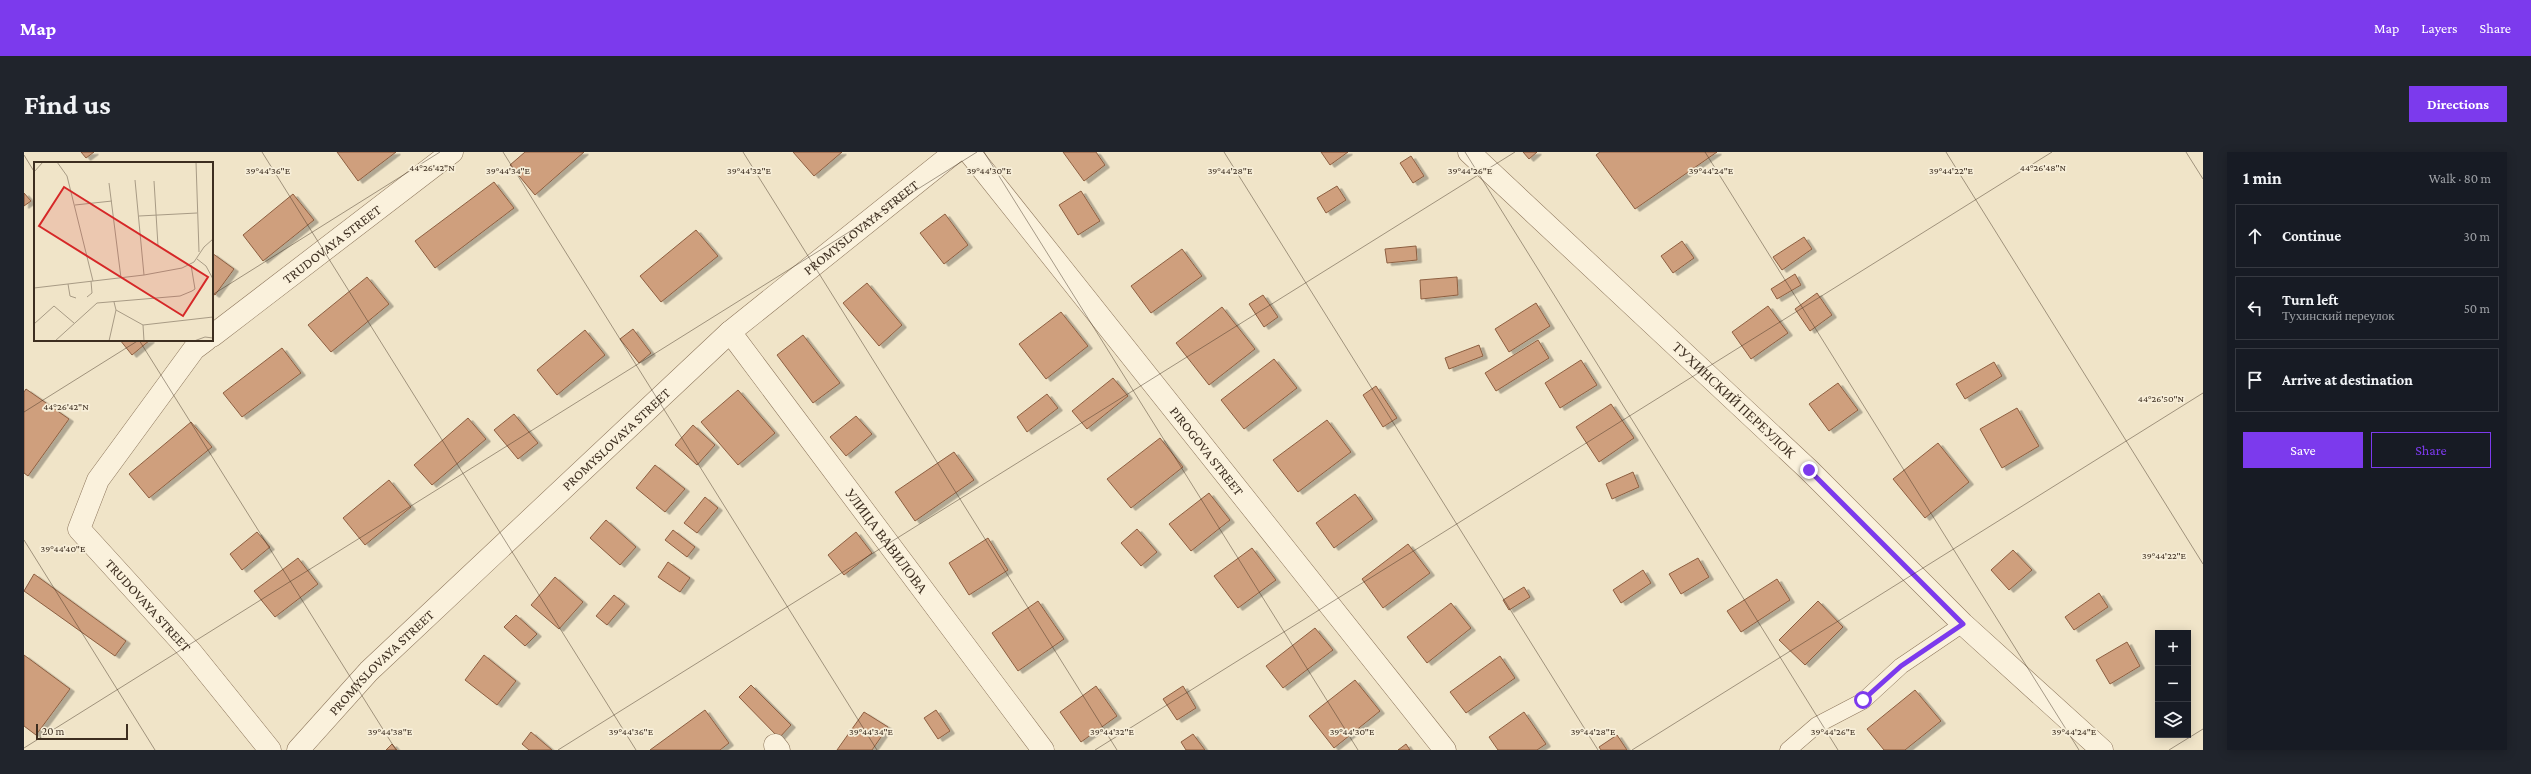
<!DOCTYPE html>
<html lang="en">
<head>
<meta charset="utf-8">
<style>
  body { margin:0; font-family:"Crimson Pro",serif; background:#20242c; color:#f1f3f6 }
  .controls { position:absolute; right:12px; bottom:12px; display:grid; overflow:hidden; border-radius:0px; box-shadow:0 2px 10px #0003 }
  .controls button { width:36px; height:36px; display:grid; place-items:center; padding:0; border:0; border-bottom:1px solid #363941; background:#171b24; color:#f1f3f6; font:20px sans-serif }
  .scale { position:absolute; left:12px; bottom:10px; width:92px; box-sizing:border-box; padding-left:4px; border:2px solid #3d2e20; border-top:0; font-size:11px; line-height:14px; white-space:nowrap; color:#3d2e20; -webkit-text-stroke:3px #f7eed8; paint-order:stroke }
  .stop { position:absolute; width:12px; height:12px; margin:-9px; border:3px solid #7c3aed; border-radius:50%; background:#fff }
  .stop.end { background:#7c3aed; border-color:#fff; box-shadow:0 1px 4px #0008 }
  .list { margin:0; padding:0; list-style:none }
  h2 { display:flex; justify-content:space-between; align-items:center; height:52px; margin:0; padding:0 16px; font-size:17px }
  h2 small { font-size:13px; font-weight:400; color:#9ea1a6 }
  .list li { display:grid; grid-template-columns:26px 1fr auto; gap:12px; align-items:center; box-sizing:border-box; height:64px; margin:0 8px 8px; padding:0 8px; border:1px solid #363941; border-radius:0px }
  .list b { display:block; font-size:15px; white-space:nowrap }
  .list p { margin:0; font-size:13px; white-space:nowrap; color:#9ea1a6 }
  .list em { font-size:13px; font-style:normal; color:#9ea1a6 }
  .actions { display:flex; gap:8px; padding:12px 16px }
  .actions a { flex:1; padding:9px 0; border:1px solid #7c3aed; border-radius:0px; text-align:center; font-size:14px; color:#7c3aed }
  .actions .main { background:#7c3aed; color:#fff }
  .icon { flex:none; width:22px; height:22px; fill:none; stroke:currentColor; stroke-width:2; stroke-linecap:round; stroke-linejoin:round }
  .map { position:relative; flex:none; width:2179px; height:598px; overflow:hidden; border-radius:0px }
  header { display:flex; align-items:center; gap:24px; box-sizing:border-box; height:56px; padding:0 20px; background:#7c3aed; color:#fff }
  header strong { font-size:19px }
  nav { display:flex; gap:22px; margin-inline-start:auto; font-size:14px }
  .intro { display:flex; align-items:center; justify-content:space-between; box-sizing:border-box; height:96px; padding:0 24px }
  h1 { margin:0; font-size:28px }
  .button { padding:10px 18px; border-radius:0px; background:#7c3aed; color:#fff; font-size:14px; font-weight:700 }
  main { display:flex; gap:24px; padding:0 24px }
  aside { flex:1; background:#171b24; border-radius:0px; box-shadow:0 2px 10px #0003 }
  .map>svg:first-child { display:block }
</style>
</head>
<body>
<header>
<strong>Map</strong>
<nav><a>Map</a><a>Layers</a><a>Share</a></nav>
</header>
<div class="intro"><h1>Find us</h1><a class="button">Directions</a></div>
<main>
<div class="map">
<svg width="2179" height="598" viewBox="0 0 2179 598">
  <defs>
    <filter id="shadow"><feDropShadow dx="4.5" dy="2.5" stdDeviation="0" flood-color="#0004"/></filter>
  </defs>
  <rect width="100%" height="100%" fill="#f0e4c8"/>
  <path fill="#cf9f7d" stroke="#8d5f41" filter="url(#shadow)" d="M 57,0 L 70,0 L 62,6 Z
    M 313,0 L 372,0 L 334,29 Z
    M 501,0 L 560,0 L 511,43 L 486,13 Z
    M 769,0 L 818,0 L 790,24 Z
    M 1039,0 L 1072,0 L 1081,13 L 1060,29 Z
    M 1297,0 L 1324,0 L 1306,13 Z
    M 1499,0 L 1513,0 L 1505,7 Z
    M 1576,0 L 1693,0 L 1611,57 L 1572,3 Z
    M 1387,4 L 1400,24 L 1389,31 L 1376,11 Z
    M 470,30 L 490,56 L 411,116 L 391,89 Z
    M 1313,34 L 1322,48 L 1302,61 L 1293,46 Z
    M 1057,39 L 1076,69 L 1054,83 L 1035,53 Z
    M 0,41 L 7,49 L 0,54 Z
    M 269,42 L 290,68 L 239,109 L 219,83 Z
    M 921,62 L 944,93 L 920,112 L 896,81 Z
    M 672,78 L 694,104 L 637,150 L 616,124 Z
    M 1780,85 L 1788,97 L 1758,118 L 1749,105 Z
    M 1658,89 L 1670,106 L 1649,121 L 1637,104 Z
    M 1392,94 L 1393,108 L 1363,111 L 1361,97 Z
    M 1158,97 L 1178,124 L 1127,161 L 1107,134 Z
    M 188,101 L 210,117 L 191,143 L 188,141 Z
    M 1771,122 L 1777,133 L 1753,147 L 1747,137 Z
    M 343,125 L 365,152 L 307,200 L 284,173 Z
    M 1433,125 L 1434,143 L 1397,147 L 1396,128 Z
    M 843,131 L 878,173 L 855,194 L 819,151 Z
    M 1793,141 L 1808,163 L 1786,179 L 1771,157 Z
    M 1239,143 L 1254,165 L 1240,175 L 1225,152 Z
    M 1512,151 L 1526,174 L 1485,200 L 1471,177 Z
    M 1744,154 L 1764,181 L 1727,207 L 1708,180 Z
    M 1198,155 L 1231,197 L 1185,233 L 1152,191 Z
    M 1037,160 L 1064,194 L 1022,227 L 995,192 Z
    M 609,177 L 627,201 L 615,211 L 596,187 Z
    M 561,178 L 581,203 L 533,243 L 513,218 Z
    M 779,183 L 816,231 L 789,251 L 753,203 Z
    M 96,188 L 126,188 L 108,203 Z
    M 1514,188 L 1525,206 L 1472,239 L 1461,221 Z
    M 1455,193 L 1459,204 L 1425,217 L 1421,206 Z
    M 258,196 L 277,221 L 218,265 L 199,241 Z
    M 1250,207 L 1273,236 L 1220,277 L 1197,248 Z
    M 1557,208 L 1573,233 L 1536,256 L 1521,231 Z
    M 1970,210 L 1978,224 L 1941,247 L 1932,232 Z
    M 1089,226 L 1104,244 L 1063,277 L 1048,259 Z
    M 1814,231 L 1834,258 L 1805,279 L 1785,252 Z
    M 1352,234 L 1373,266 L 1359,275 L 1339,243 Z
    M 2,237 L 45,267 L 4,324 L 0,321 L 0,240 Z
    M 714,238 L 751,281 L 714,313 L 677,270 Z
    M 1023,242 L 1034,256 L 1003,280 L 993,265 Z
    M 1587,252 L 1610,286 L 1575,310 L 1552,275 Z
    M 1993,256 L 2015,294 L 1978,316 L 1956,277 Z
    M 490,262 L 514,291 L 494,307 L 470,278 Z
    M 832,264 L 848,282 L 822,304 L 806,285 Z
    M 444,266 L 462,287 L 408,333 L 390,313 Z
    M 1303,268 L 1327,300 L 1274,340 L 1249,308 Z
    M 167,270 L 188,295 L 125,346 L 105,322 Z
    M 669,273 L 691,293 L 673,313 L 651,293 Z
    M 1136,286 L 1159,315 L 1107,356 L 1083,327 Z
    M 1914,291 L 1945,330 L 1901,366 L 1869,327 Z
    M 930,300 L 950,328 L 891,369 L 871,340 Z
    M 631,313 L 661,337 L 641,360 L 612,336 Z
    M 1609,320 L 1615,335 L 1588,347 L 1582,332 Z
    M 365,328 L 387,355 L 341,393 L 319,366 Z
    M 1185,341 L 1206,368 L 1167,399 L 1145,372 Z
    M 1331,342 L 1349,367 L 1310,396 L 1292,371 Z
    M 681,345 L 694,356 L 673,381 L 660,371 Z
    M 582,368 L 612,395 L 596,413 L 566,386 Z
    M 1113,377 L 1133,400 L 1117,414 L 1097,391 Z
    M 649,378 L 671,395 L 663,405 L 641,388 Z
    M 233,380 L 246,395 L 218,418 L 206,402 Z
    M 832,380 L 848,401 L 820,423 L 804,403 Z
    M 964,386 L 984,418 L 945,443 L 925,411 Z
    M 1384,392 L 1406,421 L 1359,456 L 1338,427 Z
    M 1228,396 L 1252,428 L 1214,456 L 1190,424 Z
    M 1989,398 L 2008,418 L 1985,438 L 1967,418 Z
    M 274,406 L 294,432 L 251,465 L 230,439 Z
    M 1674,406 L 1685,425 L 1657,442 L 1645,422 Z
    M 644,410 L 666,426 L 656,440 L 634,425 Z
    M 1619,418 L 1627,431 L 1597,451 L 1589,438 Z
    M 10,422 L 102,489 L 91,504 L 0,439 Z
    M 531,425 L 559,450 L 535,477 L 507,453 Z
    M 1753,427 L 1766,448 L 1717,480 L 1703,459 Z
    M 1500,435 L 1506,445 L 1485,458 L 1479,448 Z
    M 2075,441 L 2084,455 L 2050,478 L 2041,465 Z
    M 590,443 L 601,452 L 583,473 L 572,464 Z
    M 1014,449 L 1040,487 L 994,519 L 968,481 Z
    M 1794,449 L 1819,475 L 1781,513 L 1755,488 Z
    M 1427,451 L 1447,476 L 1403,511 L 1383,485 Z
    M 492,463 L 513,482 L 501,494 L 480,475 Z
    M 1291,476 L 1309,498 L 1259,536 L 1242,514 Z
    M 2103,490 L 2116,514 L 2086,532 L 2072,508 Z
    M 0,503 L 46,537 L 12,583 L 0,574 Z
    M 460,503 L 492,529 L 473,553 L 441,528 Z
    M 1476,504 L 1491,526 L 1442,561 L 1426,540 Z
    M 1331,528 L 1356,559 L 1310,596 L 1285,564 Z
    M 727,533 L 767,573 L 755,586 L 715,545 Z
    M 1072,534 L 1093,564 L 1057,590 L 1036,560 Z
    M 1159,534 L 1172,556 L 1153,568 L 1139,547 Z
    M 1891,538 L 1917,569 L 1881,598 L 1860,598 L 1843,577 Z
    M 681,558 L 705,591 L 696,598 L 626,598 Z
    M 912,558 L 926,579 L 914,587 L 900,566 Z
    M 840,560 L 864,575 L 848,598 L 813,598 Z
    M 1500,560 L 1522,592 L 1513,598 L 1474,598 L 1465,585 Z
    M 507,580 L 528,598 L 505,598 L 498,592 Z
    M 1169,582 L 1181,598 L 1162,598 L 1157,590 Z
    M 1593,583 L 1603,598 L 1577,598 L 1575,595 Z
    M 368,592 L 373,598 L 362,598 Z
    M 1382,592 L 1386,598 L 1374,598 Z"/>
  <g fill="none" stroke-linecap="round" stroke-linejoin="round">
    <g stroke="#8d765c" stroke-width="17">
      <path id="service" d="M 1764,598 L 1793,573 L 1839,549 L 1877,514 L 1939,472"/>
    </g>
    <g stroke="#8d765c" stroke-width="23">
      <g id="minor">
        <path id="s1" d="M 945,0 L 1421,598"/>
        <path id="s2" d="M 1445,0 L 1785,318 L 1939,472 L 2078,598"/>
        <path id="s3" d="M 706,180 L 1019,598"/>
        <path id="s4" d="M 188,184 L 428,0"/>
        <path id="s5" d="M 182,188 L 170,197 L 74,328 L 55,377 L 167,500 L 246,598"/>
        <path d="M 751,593 L 755,598"/>
      </g>
    </g>
    <g stroke="#8d765c" stroke-width="23">
      <g id="tertiary">
        <path id="s6" d="M 274,598 L 345,519 L 706,180 L 931,0"/>
      </g>
    </g>
    <use href="#service" stroke="#faf1dc" stroke-width="16"/>
    <use href="#minor" stroke="#faf1dc" stroke-width="22"/>
    <use href="#tertiary" stroke="#faf1dc" stroke-width="22"/>
  </g>
  <g fill="none" stroke-linecap="round" stroke-linejoin="round">
    <path stroke="#7c3aed" stroke-width="5" d="M 1785,318 L 1939,472 L 1877,514 L 1839,548"/>
  </g>
  <path fill="none" stroke="#3d2e20" stroke-width="1" stroke-opacity="0.45" d="M 238,0 L 612,598M 479,0 L 853,598M 719,0 L 1093,598M 960,0 L 1334,598M 1200,0 L 1574,598M 1441,0 L 1814,598M 1681,0 L 2055,598M 1922,0 L 2179,412M 2162,0 L 2179,27M 0,3 L 11,21M 188,143 L 416,0M 115,188 L 372,598M 0,260 L 115,188M 0,388 L 131,598M 0,596 L 953,0M 534,598 L 1491,0M 1071,598 L 2028,0M 1608,598 L 2179,241M 2145,598 L 2179,577"/>
  <g text-anchor="middle" stroke-width="3.5" stroke-linejoin="round" paint-order="stroke">
    <g font-size="14" fill="#3d2e20" stroke="#f7eed8">
      <text dy="5" stroke="none"><textPath href="#s6" startOffset="769">PROMYSLOVAYA STREET</textPath></text>
      <text dy="5" stroke="none"><textPath href="#s4" startOffset="151">TRUDOVAYA STREET</textPath></text>
      <text dy="5" stroke="none"><textPath href="#s2" startOffset="363">ТУХИНСКИЙ ПЕРЕУЛОК</textPath></text>
      <text dy="5" stroke="none"><textPath href="#s6" startOffset="445">PROMYSLOVAYA STREET</textPath></text>
      <text dy="5" stroke="none"><textPath href="#s1" startOffset="382">PIROGOVA STREET</textPath></text>
      <text dy="5" stroke="none"><textPath href="#s3" startOffset="261">УЛИЦА ВАВИЛОВА</textPath></text>
      <text dy="5" stroke="none"><textPath href="#s5" startOffset="333">TRUDOVAYA STREET</textPath></text>
      <text dy="5" stroke="none"><textPath href="#s6" startOffset="121">PROMYSLOVAYA STREET</textPath></text>
    </g>
  </g>
  <g transform="translate(10 10)">
    <rect width="179" height="179" fill="#f0e4c8"/>
    <path fill="none" stroke="#a89b85" stroke-width="1" d="M 23,0 L 33,14 L 59,119M 162,0 L 165,90M 0,10 L 9,0M 101,18 L 110,113M 120,19 L 124,84M 75,21 L 87,116M 41,43 L 78,39M 105,54 L 163,51M 163,97 L 172,104 L 179,117M 34,122 L 36,134 L 42,136M 0,126 L 110,113 L 148,106 L 160,100 L 170,85 L 179,77M 53,135 L 58,131 L 57,119M 82,148 L 109,163 L 179,155M 0,162 L 20,144 L 40,161M 109,163 L 110,179M 21,179 L 63,141 L 146,134 L 158,129 L 161,127 L 157,103M 75,179 L 82,148 L 80,140M 160,179 L 171,175 L 179,176"/>
    <path fill="#d62828" fill-opacity="0.15" stroke="#d62828" stroke-width="2" d="M 30,25 L 174,115 L 149,154 L 5,64 Z"/>
    <rect width="179" height="179" fill="none" stroke="#3d2e20" stroke-width="2"/>
  </g>
  <g font-size="10" text-anchor="middle" fill="#3d2e20" stroke="#f7eed8" stroke-width="3.5" stroke-linejoin="round" paint-order="stroke">
    <text x="408" y="19">44°26'42"N</text>
    <text x="2019" y="19">44°26'48"N</text>
    <text x="1446" y="22">39°44'26"E</text>
    <text x="244" y="22">39°44'36"E</text>
    <text x="484" y="22">39°44'34"E</text>
    <text x="725" y="22">39°44'32"E</text>
    <text x="965" y="22">39°44'30"E</text>
    <text x="1206" y="22">39°44'28"E</text>
    <text x="1687" y="22">39°44'24"E</text>
    <text x="1927" y="22">39°44'22"E</text>
    <text x="2137" y="250">44°26'50"N</text>
    <text x="42" y="258">44°26'42"N</text>
    <text x="39" y="400">39°44'40"E</text>
    <text x="2140" y="407">39°44'22"E</text>
    <text x="366" y="583">39°44'38"E</text>
    <text x="607" y="583">39°44'36"E</text>
    <text x="847" y="583">39°44'34"E</text>
    <text x="1088" y="583">39°44'32"E</text>
    <text x="1328" y="583">39°44'30"E</text>
    <text x="1569" y="583">39°44'28"E</text>
    <text x="1809" y="583">39°44'26"E</text>
    <text x="2050" y="583">39°44'24"E</text>
  </g>
</svg>
<div class="controls">
<button>+</button>
<button>−</button>
<button><svg class="icon" aria-label="layers" viewBox="0 0 24 24"><path d="M12 4l9 5-9 5-9-5zM3 14l9 5 9-5"/></svg></button>
</div>
<div class="scale">20 m</div>
<div class="stop" style="left:1839px;top:548px"></div>
<div class="stop end" style="left:1785px;top:318px"></div>
</div>
<aside>
<h2>1 min<small>Walk · 80 m</small></h2>
<ul class="list">
<li><svg class="icon" aria-label="ahead" viewBox="0 0 24 24"><path d="M12 20V5M6 11l6-6 6 6"/></svg><div><b>Continue</b></div><em>30 m</em></li>
<li><svg class="icon" aria-label="left" viewBox="0 0 24 24"><path d="M17 20v-9H6M10 6l-5 5 5 5"/></svg><div><b>Turn left</b><p>Тухинский переулок</p></div><em>50 m</em></li>
<li><svg class="icon" aria-label="arrive" viewBox="0 0 24 24"><path d="M6 21V4h12l-3 4 3 4H6"/></svg><div><b>Arrive at destination</b></div></li>
</ul>
<div class="actions"><a class="main">Save</a><a>Share</a></div>
</aside>
</main>
</body>
</html>
